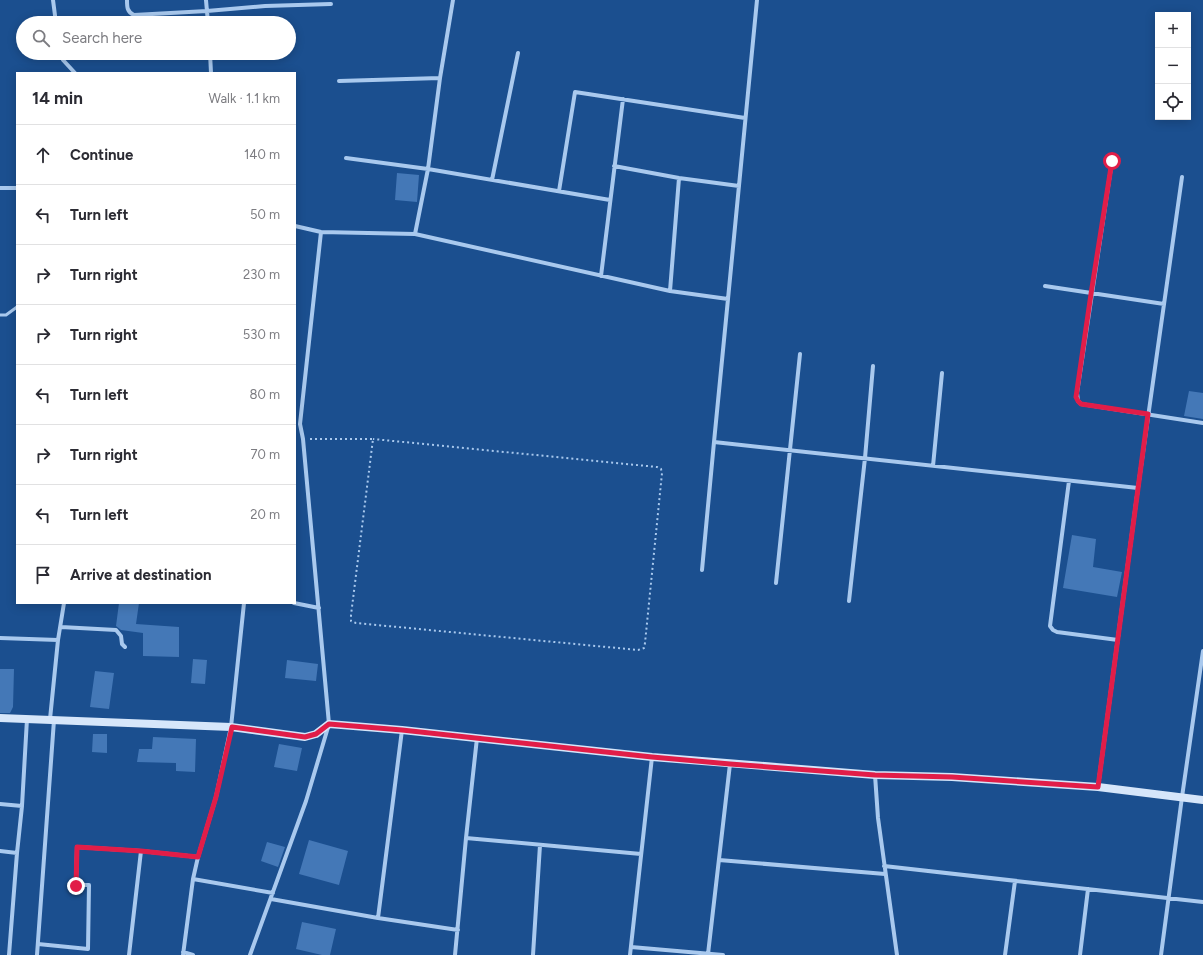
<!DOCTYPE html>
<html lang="en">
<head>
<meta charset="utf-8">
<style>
  body { margin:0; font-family:Figtree,sans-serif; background:#f2f2f3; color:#2b2b33 }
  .controls { position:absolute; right:12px; top:12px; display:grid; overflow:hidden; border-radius:0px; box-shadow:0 2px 10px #0003 }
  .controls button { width:36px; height:36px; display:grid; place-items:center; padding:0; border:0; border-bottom:1px solid #e1e1e2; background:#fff; color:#2b2b33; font:20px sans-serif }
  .stop { position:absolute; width:12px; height:12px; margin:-9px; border:3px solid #e11d48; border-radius:50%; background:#fff }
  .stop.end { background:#e11d48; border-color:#fff; box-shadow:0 1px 4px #0008 }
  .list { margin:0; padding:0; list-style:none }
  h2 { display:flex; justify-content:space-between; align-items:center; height:52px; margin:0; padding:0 16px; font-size:17px }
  h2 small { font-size:13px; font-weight:400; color:#7c7c81 }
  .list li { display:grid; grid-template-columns:26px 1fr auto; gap:12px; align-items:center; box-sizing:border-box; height:60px; padding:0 16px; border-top:1px solid #e1e1e2 }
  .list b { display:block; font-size:15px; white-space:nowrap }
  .list em { font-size:13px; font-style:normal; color:#7c7c81 }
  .icon { flex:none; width:22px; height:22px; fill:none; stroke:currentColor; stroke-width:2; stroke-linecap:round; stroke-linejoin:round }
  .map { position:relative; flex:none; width:1203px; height:955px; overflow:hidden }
  .search { position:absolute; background:#fff; box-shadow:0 2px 10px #0003; left:16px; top:16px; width:280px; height:44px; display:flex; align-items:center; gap:10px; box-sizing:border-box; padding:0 14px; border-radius:22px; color:#7c7c81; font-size:15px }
  .panel { position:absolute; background:#fff; box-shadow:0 2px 10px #0003; left:16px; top:72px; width:280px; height:532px; border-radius:0px }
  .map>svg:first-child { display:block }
</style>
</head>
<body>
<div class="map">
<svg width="1203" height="955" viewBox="0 0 1203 955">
  <rect width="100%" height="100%" fill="#1b4f8f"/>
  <path fill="#4478b7" d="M 397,173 L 419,175 L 417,202 L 395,200 Z
    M 1189,391 L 1203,393 L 1203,419 L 1184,416 Z
    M 1072,535 L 1096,539 L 1093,567 L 1122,572 L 1117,597 L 1063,588 Z
    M 119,603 L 139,603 L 136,624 L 179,627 L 179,657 L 143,656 L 143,633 L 121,630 L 116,626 Z
    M 193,659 L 207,660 L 205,684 L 191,683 Z
    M 287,660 L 318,664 L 316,681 L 285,678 Z
    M 0,669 L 14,669 L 13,707 L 10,713 L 0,713 Z
    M 95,671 L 114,673 L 109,709 L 90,707 Z
    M 93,734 L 107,734 L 107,753 L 92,752 Z
    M 153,737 L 196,739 L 195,772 L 176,771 L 176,763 L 137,762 L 139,749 L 152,749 Z
    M 279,744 L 302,748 L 297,771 L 274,767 Z
    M 309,840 L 348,851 L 339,885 L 299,874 Z
    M 267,842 L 285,847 L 278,867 L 261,861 Z
    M 302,922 L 336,929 L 330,955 L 322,955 L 296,949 Z"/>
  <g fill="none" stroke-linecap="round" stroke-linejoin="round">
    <path stroke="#a9c9ee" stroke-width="2" stroke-dasharray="2 3" stroke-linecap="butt" d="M 310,439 L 373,439 L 351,615 L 351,621 L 356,623 L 638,650 L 644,648 L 645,643 L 662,473 L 661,469 L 657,467 L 373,439"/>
    <path stroke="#a9c9ee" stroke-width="3" d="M 0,315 L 6,315 L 17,307"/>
    <path stroke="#a9c9ee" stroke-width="4" d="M 53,0 L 56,23
      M 127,0 C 127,7 127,12 134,15 L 207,11 L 265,6 L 331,4
      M 206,0 L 208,23
      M 61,53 L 63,60 L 75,73
      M 210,53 L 211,73
      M 339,81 L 440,78
      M 346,158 L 428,169 L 610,200
      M 1112,161 L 1077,393 L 1078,401 L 1081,404 L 1203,423
      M 614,166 L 679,178 L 739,186
      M 492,180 L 518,53
      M 0,188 L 17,188
      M 559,191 L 575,92 L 745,118
      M 295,226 L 321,232 L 415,234 L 670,291 L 728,299 L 714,442 L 1138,488 L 1098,787
      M 415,234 L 428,169 L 440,78 L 453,0
      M 601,276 L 623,99
      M 1045,286 L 1164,304
      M 670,291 L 679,178
      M 728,299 L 757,0
      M 933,466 L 942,373
      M 1069,481 L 1050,626 L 1053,630 L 1057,632 L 1118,640
      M 1138,488 L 1182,177
      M 702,570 L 714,442
      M 776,583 L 800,354
      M 849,601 L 865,458 L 873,366
      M 294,603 L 319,608
      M 61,627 L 116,630 L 121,636 L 122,644 L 125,647
      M 0,638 L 58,640
      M 50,719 L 58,640 L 64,603
      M 875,775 L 878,818 L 897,955
      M 0,804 L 22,806
      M 466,838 L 641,854
      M 0,851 L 17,853
      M 719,860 L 885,874
      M 884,866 L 1203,902
      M 193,879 L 273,893
      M 271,899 L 378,918 L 458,930
      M 378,918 L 402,730
      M 38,944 L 88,949 L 89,885 L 76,885 L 77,847 L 141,851 L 198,857
      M 631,947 L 723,955
      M 183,952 L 193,955
      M 708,954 L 730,764
      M 9,955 L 17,853 L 22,806 L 27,719
      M 37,955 L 54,720
      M 129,955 L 141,851
      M 183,955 L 193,879 L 198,857 L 216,797 L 231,727 L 244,603
      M 250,955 L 306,801 L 329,724 L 303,439 L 300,424 L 321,232
      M 455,955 L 466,838 L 477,738
      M 533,955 L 540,845
      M 630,955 L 652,757
      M 1005,955 L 1015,881
      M 1080,955 L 1088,889
      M 1161,955 L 1182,797 L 1203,651"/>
    <path stroke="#d6e6fa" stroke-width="8" d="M 0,718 L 231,727 L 305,737 L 316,734 L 329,724 L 402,730 L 652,757 L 875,775 L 952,777 L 1098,787 L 1203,800"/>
  </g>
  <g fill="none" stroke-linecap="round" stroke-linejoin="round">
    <path stroke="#e11d48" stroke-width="5" d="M 76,886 L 77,847 L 141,851 L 198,857 L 216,797 L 232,727 L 305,737 L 316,734 L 329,724 L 402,730 L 652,757 L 730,764 L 875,775 L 952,777 L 1098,787 L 1148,414 L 1081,404 L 1078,401 L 1076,397 L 1091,294 L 1112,161"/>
  </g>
</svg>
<div class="controls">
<button>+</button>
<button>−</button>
<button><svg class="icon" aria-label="locate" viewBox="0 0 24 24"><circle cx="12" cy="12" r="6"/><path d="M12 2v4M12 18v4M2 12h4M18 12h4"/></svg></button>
</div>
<div class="stop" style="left:1112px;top:161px"></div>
<div class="stop end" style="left:76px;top:886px"></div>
<div class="search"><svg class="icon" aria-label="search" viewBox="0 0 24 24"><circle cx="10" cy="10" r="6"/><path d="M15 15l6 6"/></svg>Search here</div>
<section class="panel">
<h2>14 min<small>Walk · 1.1 km</small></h2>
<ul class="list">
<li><svg class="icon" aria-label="ahead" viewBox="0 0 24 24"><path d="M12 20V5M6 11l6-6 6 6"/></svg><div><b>Continue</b></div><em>140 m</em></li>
<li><svg class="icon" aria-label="left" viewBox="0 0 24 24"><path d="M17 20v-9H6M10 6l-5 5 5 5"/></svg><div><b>Turn left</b></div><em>50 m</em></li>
<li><svg class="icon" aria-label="right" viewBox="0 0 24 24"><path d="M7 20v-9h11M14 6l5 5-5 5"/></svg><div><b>Turn right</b></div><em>230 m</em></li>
<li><svg class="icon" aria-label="right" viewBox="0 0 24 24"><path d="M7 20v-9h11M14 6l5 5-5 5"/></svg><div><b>Turn right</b></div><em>530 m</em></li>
<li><svg class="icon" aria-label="left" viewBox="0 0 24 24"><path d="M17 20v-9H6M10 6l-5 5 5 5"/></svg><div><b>Turn left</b></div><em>80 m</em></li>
<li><svg class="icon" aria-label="right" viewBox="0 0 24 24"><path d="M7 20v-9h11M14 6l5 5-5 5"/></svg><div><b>Turn right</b></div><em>70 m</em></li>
<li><svg class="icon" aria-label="left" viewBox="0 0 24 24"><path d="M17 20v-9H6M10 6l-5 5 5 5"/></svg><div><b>Turn left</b></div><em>20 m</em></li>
<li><svg class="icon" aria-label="arrive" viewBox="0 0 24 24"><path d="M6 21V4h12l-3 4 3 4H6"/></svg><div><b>Arrive at destination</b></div></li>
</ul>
</section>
</div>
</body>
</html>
